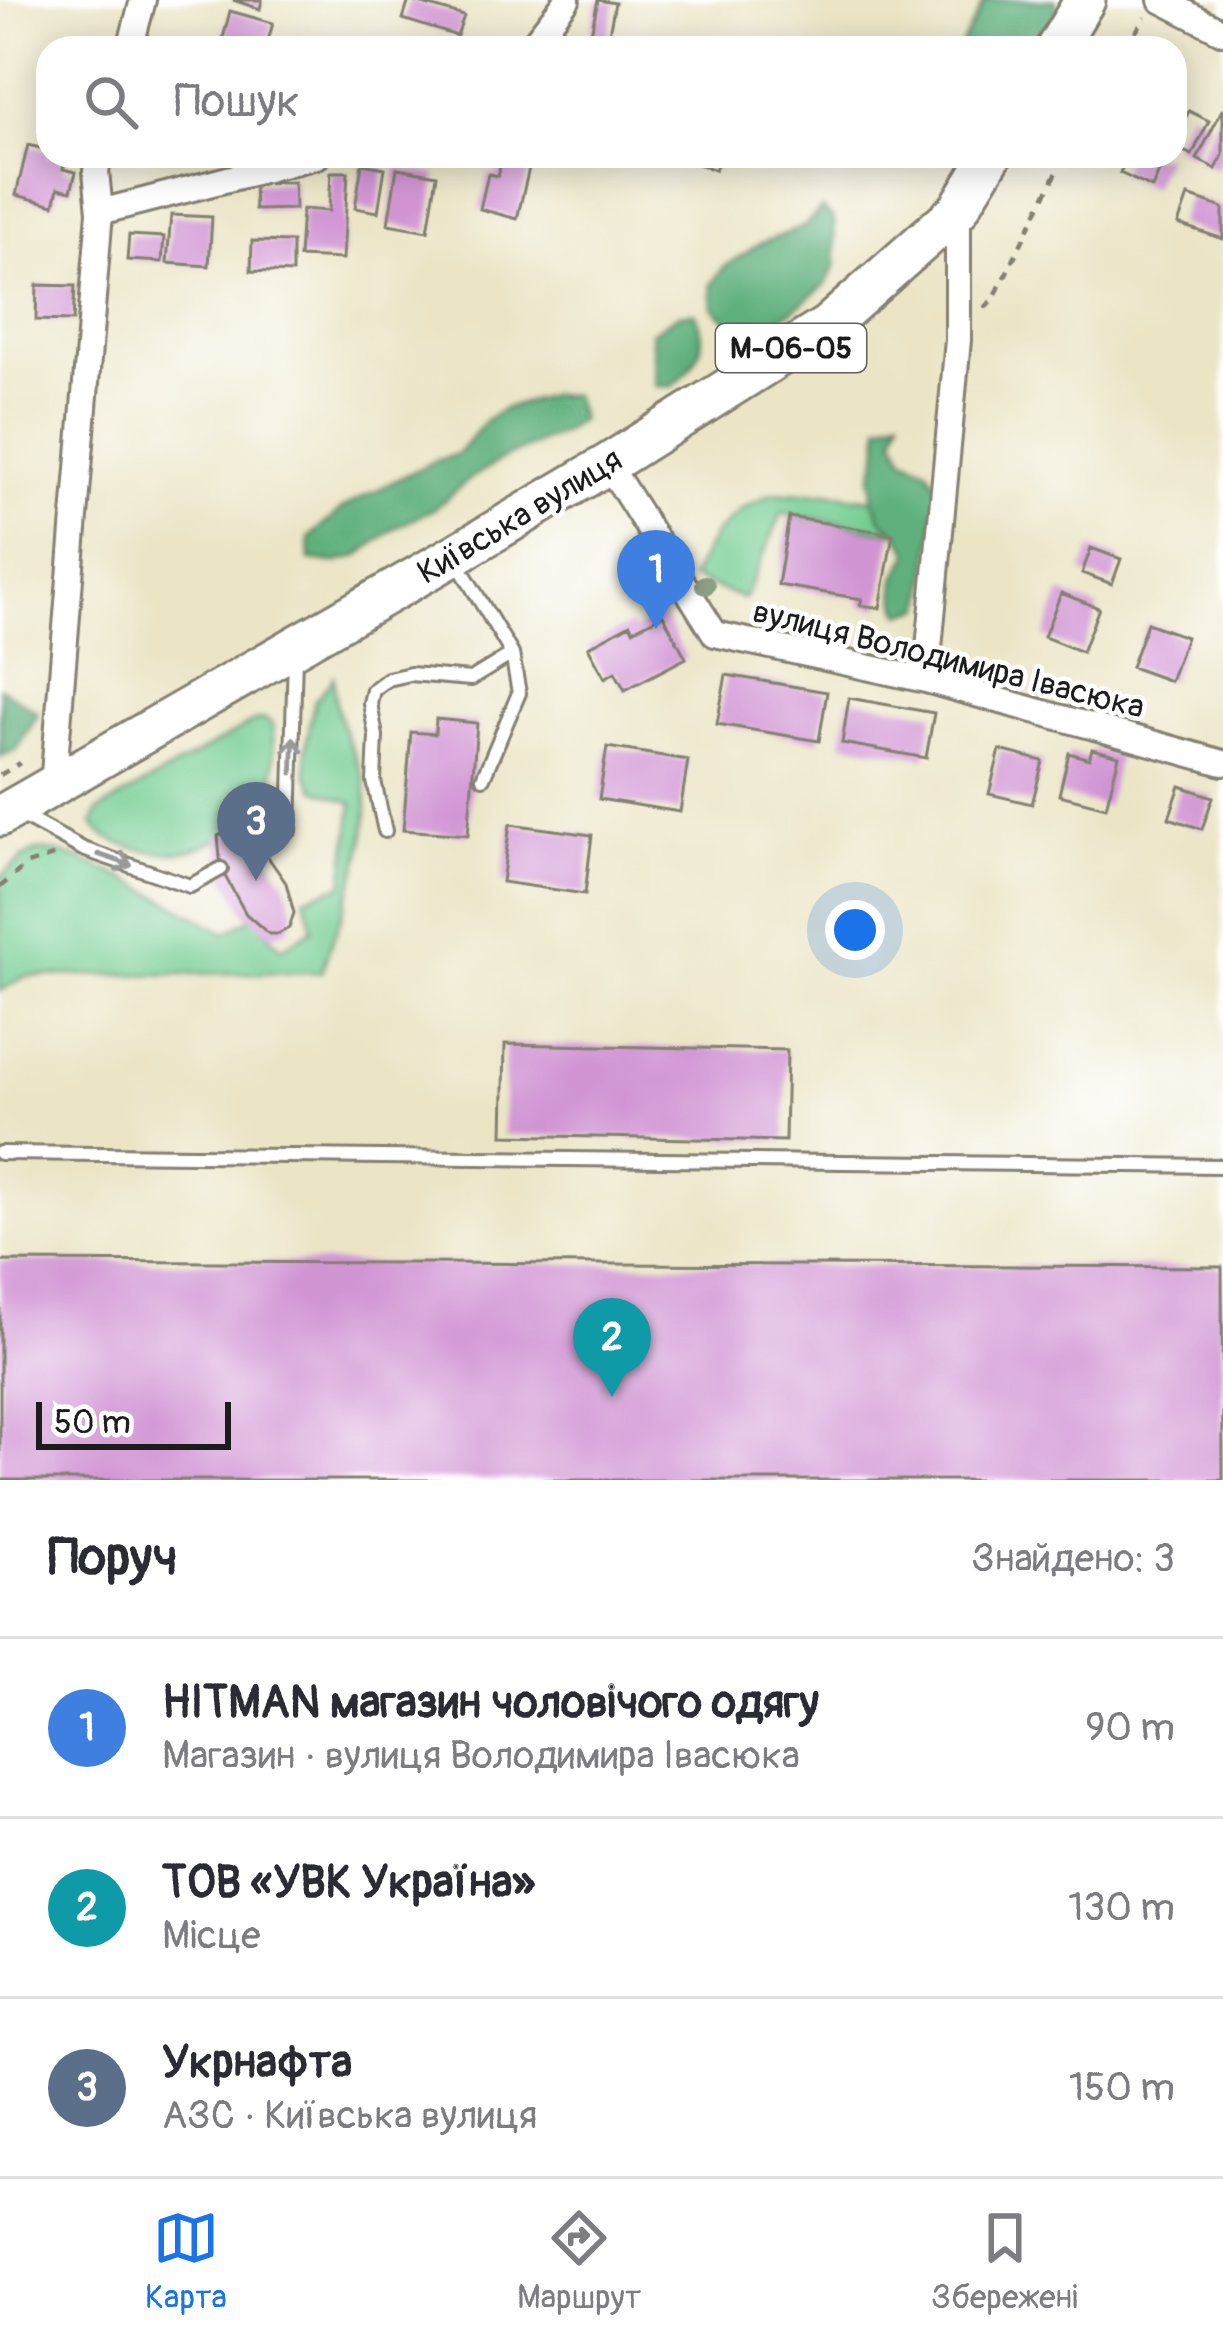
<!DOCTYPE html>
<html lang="uk">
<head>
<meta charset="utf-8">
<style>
  body { margin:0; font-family:Pangolin,sans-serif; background:#f7f7f7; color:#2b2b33 }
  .scale { position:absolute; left:36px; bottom:30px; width:195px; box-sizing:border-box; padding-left:12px; border:6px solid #1c1c1c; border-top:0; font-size:33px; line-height:42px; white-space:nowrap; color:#1c1c1c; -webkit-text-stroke:9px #fff; paint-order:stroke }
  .you { position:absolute; left:855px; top:930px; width:42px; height:42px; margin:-30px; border:9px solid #fff; border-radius:50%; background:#1a73e8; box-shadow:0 0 0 18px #1a73e833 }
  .badge { display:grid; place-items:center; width:78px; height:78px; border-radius:50%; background:#1a73e8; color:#fff; font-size:39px; font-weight:700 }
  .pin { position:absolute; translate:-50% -99px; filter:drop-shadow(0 3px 6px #0008) }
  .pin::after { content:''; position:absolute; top:63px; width:42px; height:36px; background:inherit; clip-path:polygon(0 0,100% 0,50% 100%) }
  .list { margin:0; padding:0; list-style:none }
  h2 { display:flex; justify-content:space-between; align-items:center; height:156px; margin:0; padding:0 48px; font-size:51px }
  h2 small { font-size:39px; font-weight:400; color:#7c7c81 }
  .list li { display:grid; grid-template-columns:78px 1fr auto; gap:36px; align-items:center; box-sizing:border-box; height:180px; padding:0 48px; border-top:3px solid #e1e1e2 }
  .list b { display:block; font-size:45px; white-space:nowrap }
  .list p { margin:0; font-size:39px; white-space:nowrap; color:#7c7c81 }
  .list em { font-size:39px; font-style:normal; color:#7c7c81 }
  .icon { flex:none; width:66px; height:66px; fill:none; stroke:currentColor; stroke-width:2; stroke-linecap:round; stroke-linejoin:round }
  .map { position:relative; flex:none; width:1223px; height:1480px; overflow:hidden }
  .search { position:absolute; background:#fff; box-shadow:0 6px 30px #0003; left:36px; right:36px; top:36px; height:132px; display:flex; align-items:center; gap:30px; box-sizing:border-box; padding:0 42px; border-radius:36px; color:#7c7c81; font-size:45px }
  .sheet { height:696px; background:#fff }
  nav { display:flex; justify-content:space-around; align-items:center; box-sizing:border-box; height:168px; border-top:3px solid #e1e1e2; background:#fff; font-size:33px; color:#7c7c81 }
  nav a { display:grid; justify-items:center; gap:6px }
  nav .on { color:#1a73e8 }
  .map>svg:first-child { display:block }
</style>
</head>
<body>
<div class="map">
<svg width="1223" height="1480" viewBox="0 0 1223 1480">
  <rect width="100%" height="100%" fill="#fff"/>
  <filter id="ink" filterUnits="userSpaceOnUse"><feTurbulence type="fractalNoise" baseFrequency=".00833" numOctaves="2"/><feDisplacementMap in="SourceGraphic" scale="24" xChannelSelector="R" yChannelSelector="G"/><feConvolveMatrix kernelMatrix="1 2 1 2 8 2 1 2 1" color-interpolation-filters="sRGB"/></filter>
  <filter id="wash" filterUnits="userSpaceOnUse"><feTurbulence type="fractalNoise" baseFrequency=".004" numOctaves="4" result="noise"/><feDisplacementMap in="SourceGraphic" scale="48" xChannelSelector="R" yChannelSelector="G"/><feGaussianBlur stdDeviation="2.7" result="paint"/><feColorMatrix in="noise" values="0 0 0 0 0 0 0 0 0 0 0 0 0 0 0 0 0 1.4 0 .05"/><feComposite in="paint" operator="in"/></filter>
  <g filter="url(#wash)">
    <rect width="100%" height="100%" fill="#ebe5c6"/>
    <path fill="#74cd93" stroke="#487458" stroke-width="3" d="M 829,493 L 897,503 L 892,532 L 782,513 L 744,599 L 691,578 L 714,535 L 742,509 L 771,494 Z
      M 334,677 C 333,705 343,731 355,757 C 358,765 364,774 365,783 C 376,842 340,916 321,972 L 26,976 L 0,991 L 0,878 C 10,869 25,854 38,851 C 75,845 189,913 225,933 L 254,917 L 281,948 L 313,929 L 305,897 L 343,885 L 353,803 L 315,789 L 307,774 L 306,746 L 314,702 Z
      M 265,719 L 271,723 L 273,730 C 273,754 277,783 268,805 C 261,821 245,826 231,832 C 217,839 203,848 188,851 C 161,856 108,848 93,824 L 98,811 L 255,721 Z"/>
    <path fill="#5fb07d" stroke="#3e664c" stroke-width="3" d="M 985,0 L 1056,0 L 1056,17 L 1044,48 L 960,48 Z
      M 822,208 L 834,220 L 836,264 L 826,284 L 791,312 L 771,322 L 729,322 L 713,307 L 711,285 L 723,268 L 761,243 L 804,227 Z
      M 695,313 C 712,346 695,364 673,386 L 656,386 L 651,332 L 679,314 Z
      M 550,395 L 573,395 L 580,420 L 563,432 L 502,459 L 470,479 L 435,508 L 393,529 L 357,557 L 334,563 L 310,560 L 309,538 L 342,509 L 361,498 L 432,462 L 458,454 L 487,419 L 506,408 Z
      M 901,417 L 895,438 L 905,458 L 927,468 L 939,487 L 924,607 L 902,614 C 890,586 894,578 910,553 L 898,534 L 882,520 L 873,499 L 872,478 L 878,456 L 880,425 Z
      M 0,687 L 38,713 L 17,750 L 0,757 Z"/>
    <g id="blocks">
      <path fill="#d195d4" d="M 233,0 L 262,0 L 260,9 Z
        M 409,0 L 464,16 L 457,36 L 403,19 Z
        M 598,0 L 615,3 L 606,48 L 569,48 L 571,39 L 589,43 Z
        M 230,11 L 273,23 L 266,48 L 221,46 Z
        M 1223,108 L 1223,155 L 1216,169 L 1197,159 Z
        M 1189,111 L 1209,121 L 1192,155 L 1175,147 L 1175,138 Z
        M 28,145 L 48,150 L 48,156 L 66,156 L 63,169 L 76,172 L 71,191 L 58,188 L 54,205 L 16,195 Z
        M 676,156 L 720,156 L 715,170 Z
        M 1127,156 L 1137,159 L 1138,156 L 1166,156 L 1152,188 L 1120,173 Z
        M 501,162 L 529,168 L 517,219 L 480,209 L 488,174 L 498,176 Z
        M 362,164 L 385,168 L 378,212 L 355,208 Z
        M 397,168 L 437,175 L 428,231 L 388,224 Z
        M 331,172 L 348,172 L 343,259 L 299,257 L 302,209 L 329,211 Z
        M 294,182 L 295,209 L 255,210 L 254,183 Z
        M 1188,196 L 1223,208 L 1223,239 L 1178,224 Z
        M 171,215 L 212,217 L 209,266 L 167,263 Z
        M 129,235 L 164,237 L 162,262 L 127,260 Z
        M 252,241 L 292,242 L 292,273 L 251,271 Z
        M 37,285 L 75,286 L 73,321 L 36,320 Z
        M 789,517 L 893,534 L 880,608 L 860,605 L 862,599 L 778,585 Z
        M 1091,548 L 1121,559 L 1112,584 L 1082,573 Z
        M 1061,593 L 1099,608 L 1082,652 L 1044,637 Z
        M 663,615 L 686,658 L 625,690 L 615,672 L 605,678 L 588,647 L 630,624 L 633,630 Z
        M 1147,623 L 1186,637 L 1170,681 L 1131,667 Z
        M 726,675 L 827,692 L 819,741 L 717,724 Z
        M 849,698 L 934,713 L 926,758 L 842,743 Z
        M 436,719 L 477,723 L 468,835 L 403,830 L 411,732 L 435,734 Z
        M 607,747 L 688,760 L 680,812 L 599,799 Z
        M 1092,749 L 1119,756 L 1106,807 L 1059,795 L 1069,753 L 1089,759 Z
        M 1000,750 L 1043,761 L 1032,804 L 989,794 Z
        M 1180,786 L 1213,797 L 1202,829 L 1169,818 Z
        M 510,824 L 592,835 L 585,894 L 502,882 Z
        M 233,828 L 261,847 L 286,883 L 294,913 L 289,928 L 278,934 L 269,934 L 246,914 L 221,869 L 218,836 Z
        M 505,1044 L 787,1050 L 785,1141 L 503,1135 Z
        M 0,1261 L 1222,1267 L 1223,1480 L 0,1480 Z"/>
    </g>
  </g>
  <g filter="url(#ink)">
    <use href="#blocks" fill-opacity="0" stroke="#848071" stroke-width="3"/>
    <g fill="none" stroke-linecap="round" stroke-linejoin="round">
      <g stroke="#848071" stroke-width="18">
        <path id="service" d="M 483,778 L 519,693 L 512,654
          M 17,813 L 83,849 L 190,886 L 221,869
          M 385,831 L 374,781 L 376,736 L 370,703 L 373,690 L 388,679 L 410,674 L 471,679 L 512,654 L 457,562
          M 261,847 L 290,830 L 295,655
          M 0,1153 L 1223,1166"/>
      </g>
      <g stroke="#848071" stroke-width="30">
        <path id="minor" d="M 1161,0 L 1223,32
          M 130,48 L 143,0
          M 530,48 L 567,0
          M 100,212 L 317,156
          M 608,464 L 715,634 L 926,680 L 1223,763
          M 926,680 L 958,340 L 958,210
          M 53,786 L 100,212 L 96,171 L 100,156"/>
      </g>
      <g stroke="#848071" stroke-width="45">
        <path id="trunk" d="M 1056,48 L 1085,0
          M 0,816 L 453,556 L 608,464 L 827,326 L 958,210 L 991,156"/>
      </g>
      <path stroke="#848071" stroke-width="4.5" stroke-dasharray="9 9" stroke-linecap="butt" d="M 1126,48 L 1145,17
        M 985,308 L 995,296 L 1065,156
        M 0,775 L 20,763
        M 0,887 L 27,864 L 56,855"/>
      <use href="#service" stroke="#fff" stroke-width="12"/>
      <use href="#minor" stroke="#fff" stroke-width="24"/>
      <use href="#trunk" stroke="#fff" stroke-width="39"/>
    </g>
    <circle fill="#8c9e83" cx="705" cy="585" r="10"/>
    <defs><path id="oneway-shaft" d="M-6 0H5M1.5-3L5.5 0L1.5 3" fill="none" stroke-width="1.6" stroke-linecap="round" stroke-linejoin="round" transform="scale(3)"/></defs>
    <g stroke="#999">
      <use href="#oneway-shaft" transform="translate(293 755) rotate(-88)"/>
      <use href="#oneway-shaft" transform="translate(115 860) rotate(19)"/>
    </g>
  </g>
  <g text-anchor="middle" stroke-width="9" stroke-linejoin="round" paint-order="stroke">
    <rect fill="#fff" stroke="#606060" stroke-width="3" x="716" y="324" width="150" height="48" rx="9"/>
    <g font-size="30" font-weight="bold" fill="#1c1c1c">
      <text x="791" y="358">М-06-05</text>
    </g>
    <g font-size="33" fill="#1c1c1c" stroke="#fff">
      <text transform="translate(519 515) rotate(-31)" y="12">Київська вулиця</text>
      <text transform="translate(949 658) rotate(14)" y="12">вулиця Володимира Івасюка</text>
    </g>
  </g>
</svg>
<div class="scale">50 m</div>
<div class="you"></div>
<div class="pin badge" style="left:656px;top:629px;background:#3f7fe0">1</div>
<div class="pin badge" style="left:612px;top:1397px;background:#0f9aa8">2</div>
<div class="pin badge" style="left:256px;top:881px;background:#5c6f8a">3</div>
<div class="search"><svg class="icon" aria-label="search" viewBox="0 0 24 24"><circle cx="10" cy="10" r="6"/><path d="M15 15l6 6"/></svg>Пошук</div>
</div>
<section class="sheet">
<h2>Поруч<small>Знайдено: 3</small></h2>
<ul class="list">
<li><span class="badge" style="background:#3f7fe0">1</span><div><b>HITMAN магазин чоловічого одягу</b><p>Магазин · вулиця Володимира Івасюка</p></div><em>90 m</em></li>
<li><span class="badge" style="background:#0f9aa8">2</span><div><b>ТОВ «УВК Україна»</b><p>Місце</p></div><em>130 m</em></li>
<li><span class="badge" style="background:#5c6f8a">3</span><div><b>Укрнафта</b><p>АЗС · Київська вулиця</p></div><em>150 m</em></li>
</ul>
</section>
<nav>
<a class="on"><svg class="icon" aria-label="map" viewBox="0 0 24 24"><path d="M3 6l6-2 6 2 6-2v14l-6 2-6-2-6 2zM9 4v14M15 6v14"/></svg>Карта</a>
<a><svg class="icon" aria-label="directions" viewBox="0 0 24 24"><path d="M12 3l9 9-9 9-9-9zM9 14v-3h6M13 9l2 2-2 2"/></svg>Маршрут</a>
<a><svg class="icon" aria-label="saved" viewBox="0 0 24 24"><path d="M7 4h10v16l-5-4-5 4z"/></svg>Збережені</a>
</nav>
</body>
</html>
